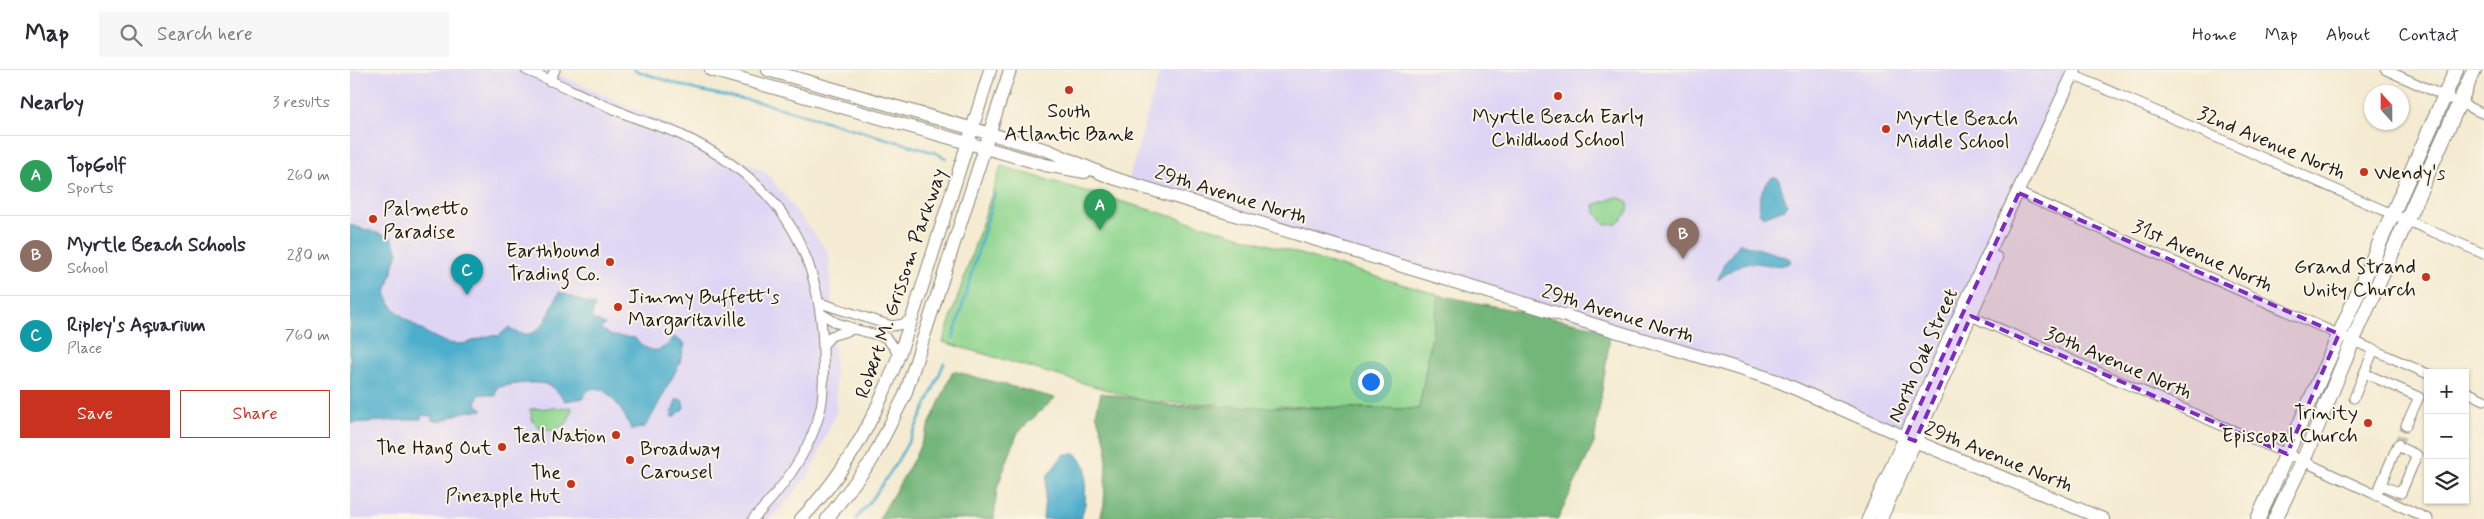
<!DOCTYPE html>
<html lang="en">
<head>
<meta charset="utf-8">
<style>
  body { margin:0; font-family:Mynerve,sans-serif; background:#f7f7f7; color:#2b2b33 }
  .controls { position:absolute; right:15px; bottom:15px; display:grid; overflow:hidden; border-radius:0px; box-shadow:0 1px 4px #0004 }
  .controls button { width:45px; height:45px; display:grid; place-items:center; padding:0; border:0; border-bottom:1px solid #e1e1e2; background:#fff; color:#2b2b33; font:25px sans-serif }
  .compass { position:absolute; left:2014px; top:15px; width:45px; height:45px; border-radius:50%; background:#fff; box-shadow:0 1px 4px #0004; rotate:339deg }
  .you { position:absolute; left:1020px; top:311px; width:18px; height:18px; margin:-12px; border:4px solid #fff; border-radius:50%; background:#1a73e8; box-shadow:0 0 0 8px #1a73e833 }
  .badge { display:grid; place-items:center; width:32px; height:32px; border-radius:50%; background:#c8321e; color:#fff; font-size:16px; font-weight:700 }
  .pin { position:absolute; translate:-50% -41px; filter:drop-shadow(0 1px 2px #0008) }
  .pin::after { content:''; position:absolute; top:26px; width:18px; height:15px; background:inherit; clip-path:polygon(0 0,100% 0,50% 100%) }
  .list { margin:0; padding:0; list-style:none }
  h2 { display:flex; justify-content:space-between; align-items:center; height:65px; margin:0; padding:0 20px; font-size:21px }
  h2 small { font-size:16px; font-weight:400; color:#7c7c81 }
  .list li { display:grid; grid-template-columns:32px 1fr auto; gap:15px; align-items:center; box-sizing:border-box; height:80px; padding:0 20px; border-top:1px solid #e1e1e2 }
  .list b { display:block; font-size:19px; white-space:nowrap }
  .list p { margin:0; font-size:16px; white-space:nowrap; color:#7c7c81 }
  .list em { font-size:16px; font-style:normal; color:#7c7c81 }
  .actions { display:flex; gap:10px; padding:15px 20px }
  .actions a { flex:1; padding:11px 0; border:1px solid #c8321e; border-radius:0px; text-align:center; font-size:18px; color:#c8321e }
  .actions .main { background:#c8321e; color:#fff }
  .icon { flex:none; width:28px; height:28px; fill:none; stroke:currentColor; stroke-width:2; stroke-linecap:round; stroke-linejoin:round }
  .map { position:relative; flex:none; width:2134px; height:449px; overflow:hidden }
  header { display:flex; align-items:center; gap:30px; box-sizing:border-box; height:70px; padding:0 25px; background:#fff; border-bottom:1px solid #e1e1e2 }
  header strong { font-size:24px }
  nav { display:flex; gap:28px; margin-inline-start:auto; font-size:18px }
  .search { width:350px; height:45px; background:#f7f7f7; display:flex; align-items:center; gap:12px; box-sizing:border-box; padding:0 18px; border-radius:0px; color:#7c7c81; font-size:19px }
  main { display:flex }
  aside { flex:1; background:#fff }
  .map>svg:first-child { display:block }
</style>
</head>
<body>
<header>
<strong>Map</strong>
<div class="search"><svg class="icon" aria-label="search" viewBox="0 0 24 24"><circle cx="10" cy="10" r="6"/><path d="M15 15l6 6"/></svg>Search here</div>
<nav><a>Home</a><a>Map</a><a>About</a><a>Contact</a></nav>
</header>
<main>
<aside>
<h2>Nearby<small>3 results</small></h2>
<ul class="list">
<li><span class="badge" style="background:#2e9e5b">A</span><div><b>TopGolf</b><p>Sports</p></div><em>260 m</em></li>
<li><span class="badge" style="background:#8d6e63">B</span><div><b>Myrtle Beach Schools</b><p>School</p></div><em>280 m</em></li>
<li><span class="badge" style="background:#0f9aa8">C</span><div><b>Ripley's Aquarium</b><p>Place</p></div><em>760 m</em></li>
</ul>
<div class="actions"><a class="main">Save</a><a>Share</a></div>
</aside>
<div class="map">
<svg width="2134" height="449" viewBox="0 0 2134 449">
  <rect width="100%" height="100%" fill="#fcf5e5"/>
  <filter id="ink" filterUnits="userSpaceOnUse"><feTurbulence type="fractalNoise" baseFrequency=".02" numOctaves="2"/><feDisplacementMap in="SourceGraphic" scale="10" xChannelSelector="R" yChannelSelector="G"/><feConvolveMatrix kernelMatrix="1 2 1 2 8 2 1 2 1" color-interpolation-filters="sRGB"/></filter>
  <filter id="wash" filterUnits="userSpaceOnUse"><feTurbulence type="fractalNoise" baseFrequency=".0096" numOctaves="4" result="noise"/><feDisplacementMap in="SourceGraphic" scale="20" xChannelSelector="R" yChannelSelector="G"/><feGaussianBlur stdDeviation="1.12" result="paint"/><feColorMatrix in="noise" values="0 0 0 0 0 0 0 0 0 0 0 0 0 0 0 0 0 1.4 0 .05"/><feComposite in="paint" operator="in"/></filter>
  <g filter="url(#wash)">
    <rect width="100%" height="100%" fill="#f4ebd2"/>
    <path fill="#ded5f5" d="M 0,0 L 199,0 L 312,51 L 416,102 L 479,183 L 487,341 L 458,407 L 426,443 L 418,449 L 0,449 Z
      M 810,0 L 1724,0 L 1555,367 L 1430,312 L 778,112 Z"/>
    <path fill="#8fd58f" stroke="#567856" d="M 651,96 L 1089,225 L 1069,339 L 928,336 L 930,352 L 824,336 L 869,334 L 798,332 L 593,272 Z
      M 1267,127 L 1277,131 C 1282,141 1274,147 1267,154 L 1255,155 L 1245,141 L 1244,135 Z
      M 222,337 L 218,352 L 203,361 L 189,358 L 183,352 L 180,339 Z"/>
    <path fill="#73b67a" stroke="#48694b" d="M 1089,225 L 1261,260 L 1244,373 L 1208,449 L 750,449 L 754,434 L 757,376 L 746,344 L 751,323 L 824,336 L 1069,339 Z
      M 603,301 L 705,328 L 668,362 L 647,418 L 644,449 L 529,449 L 565,387 Z"/>
    <path fill="#4daecc" stroke="#346574" d="M 1424,107 L 1428,108 L 1437,135 L 1434,139 L 1413,147 L 1409,143 C 1409,132 1411,112 1424,107 Z
      M 0,155 L 41,167 L 48,182 L 36,222 C 38,227 39,233 42,236 C 54,250 90,275 108,274 C 124,274 134,263 149,266 L 159,257 C 163,261 167,263 173,264 C 194,267 201,238 209,222 L 245,236 L 241,248 L 255,255 L 251,259 L 262,266 L 285,268 C 298,284 311,285 324,267 L 335,274 L 329,295 L 298,353 L 294,357 L 282,360 C 275,346 254,303 234,324 L 234,328 L 215,331 C 211,325 205,318 197,315 C 188,310 156,315 146,318 L 146,326 C 137,326 128,318 126,334 L 133,340 L 113,342 L 92,351 L 82,350 L 82,346 L 71,345 L 71,349 L 0,353 Z
      M 1390,173 L 1439,188 L 1441,192 C 1427,200 1415,192 1399,193 C 1388,194 1377,203 1368,210 L 1374,194 Z
      M 329,329 L 333,331 L 334,338 L 324,347 L 321,347 L 326,330 Z
      M 714,384 L 726,384 L 736,397 L 735,434 L 731,449 L 693,449 L 697,406 Z"/>
    <g fill="none" stroke-linecap="round" stroke-linejoin="round">
      <path stroke="#4daecc" stroke-width="2.5" d="M 284,0 L 346,20 L 413,33 L 586,83 L 596,88
        M 603,268 L 645,123
        M 506,449 C 548,399 570,353 594,293"/>
    </g>
  </g>
  <g filter="url(#ink)">
    <g fill="none" stroke-linecap="round" stroke-linejoin="round">
      <path stroke="#c9c2ae" stroke-width="9" stroke-dasharray="9 4.5" stroke-linecap="butt" d="M 2048,374 L 2056,355"/>
      <g stroke="#888477" stroke-width="11">
        <path id="street" d="M 176,0 C 208,13 240,30 273,43 C 291,51 311,56 329,64 C 424,108 469,172 473,276 C 473,296 475,317 471,337 C 462,379 432,419 403,449
          M 2036,0 L 2134,44
          M 1723,5 L 2134,184
          M 199,11 L 205,0
          M 1669,123 L 2078,304
          M 470,233 L 542,256 L 553,254 L 562,248
          M 472,244 L 487,253 L 503,258
          M 1616,244 L 1953,391 L 2078,449
          M 473,275 L 481,266 L 504,259 L 535,267 L 544,277 L 549,287
          M 2014,303 L 2069,327 L 2056,355
          M 2115,321 L 2134,330
          M 2004,328 L 2024,279
          M 2031,415 L 2051,423 L 2067,385 L 2047,376
          M 2026,426 L 2048,374"/>
      </g>
      <g stroke="#888477" stroke-width="14">
        <path id="secondary" d="M 361,0 L 695,95 L 735,102
          M 418,0 L 697,80 L 760,107 L 1403,303 L 1430,312 L 1555,367 L 1753,449
          M 451,449 C 527,371 554,274 586,173 C 604,116 623,58 640,0
          M 477,449 L 522,390 L 555,325 L 660,0
          M 1518,449 L 1611,242 L 1725,0
          M 1531,449 L 1646,188"/>
      </g>
      <g stroke="#888477" stroke-width="16">
        <path id="primary" d="M 1908,449 L 2106,0
          M 1925,449 L 1953,391 L 2003,270 L 2124,0"/>
      </g>
      <use href="#street" stroke="#fff" stroke-width="9"/>
      <use href="#secondary" stroke="#fff" stroke-width="12"/>
      <use href="#primary" stroke="#fff" stroke-width="14"/>
    </g>
  </g>
  <path fill="#7b2cbf" fill-opacity="0.2" stroke="#7b2cbf" stroke-width="4" stroke-dasharray="10 6" stroke-linejoin="round" d="M 1669,123 L 1989,264 L 1937,384 L 1621,246 L 1565,371 L 1555,367 Z"/>
  <g fill="#c8321e" stroke="#fcf5e5" stroke-width="2">
    <circle cx="719" cy="20" r="5"/>
    <circle cx="1208" cy="26" r="5"/>
    <circle cx="1536" cy="59" r="5"/>
    <circle cx="2014" cy="102" r="5"/>
    <circle cx="23" cy="149" r="5"/>
    <circle cx="260" cy="192" r="5"/>
    <circle cx="2076" cy="207" r="5"/>
    <circle cx="268" cy="237" r="5"/>
    <circle cx="2018" cy="353" r="5"/>
    <circle cx="266" cy="365" r="5"/>
    <circle cx="152" cy="377" r="5"/>
    <circle cx="280" cy="390" r="5"/>
    <circle cx="221" cy="414" r="5"/>
  </g>
  <g text-anchor="middle" stroke-width="4" stroke-linejoin="round" paint-order="stroke">
    <g font-size="20" fill="#1c1c1c" stroke="#fcf5e5" text-anchor="end">
      <text x="719" y="47" text-anchor="middle">South<tspan x="719" dy="23">Atlantic Bank</tspan></text>
      <text x="1208" y="53" text-anchor="middle">Myrtle Beach Early<tspan x="1208" dy="23">Childhood School</tspan></text>
      <text x="1546" y="55" text-anchor="start">Myrtle Beach<tspan x="1546" dy="23">Middle School</tspan></text>
      <text x="2024" y="109" text-anchor="start">Wendy's</text>
      <text x="33" y="145" text-anchor="start">Palmetto<tspan x="33" dy="23">Paradise</tspan></text>
      <text x="250" y="187">Earthbound<tspan x="250" dy="23">Trading Co.</tspan></text>
      <text x="2066" y="203">Grand Strand<tspan x="2066" dy="23">Unity Church</tspan></text>
      <text x="278" y="233" text-anchor="start">Jimmy Buffett's<tspan x="278" dy="23">Margaritaville</tspan></text>
      <text x="2008" y="349">Trinity<tspan x="2008" dy="23">Episcopal Church</tspan></text>
      <text x="256" y="372">Teal Nation</text>
      <text x="142" y="384">The Hang Out</text>
      <text x="290" y="385" text-anchor="start">Broadway<tspan x="290" dy="23">Carousel</tspan></text>
      <text x="211" y="409">The<tspan x="211" dy="23">Pineapple Hut</tspan></text>
    </g>
    <g font-size="20" fill="#1c1c1c" stroke="#fcf5e5">
      <text transform="translate(1922 72) rotate(23)" y="7">32nd Avenue North</text>
      <text transform="translate(881 124) rotate(17)" y="7">29th Avenue North</text>
      <text transform="translate(1853 185) rotate(24)" y="7">31st Avenue North</text>
      <text transform="translate(550 213) rotate(-71)" y="7">Robert M. Grissom Parkway</text>
      <text transform="translate(1268 243) rotate(17)" y="7">29th Avenue North</text>
      <text transform="translate(1572 285) rotate(-66)" y="7">North Oak Street</text>
      <text transform="translate(1769 292) rotate(23)" y="7">30th Avenue North</text>
      <text transform="translate(1649 386) rotate(22)" y="7">29th Avenue North</text>
    </g>
  </g>
</svg>
<div class="controls">
<button>+</button>
<button>−</button>
<button><svg class="icon" aria-label="layers" viewBox="0 0 24 24"><path d="M12 4l9 5-9 5-9-5zM3 14l9 5 9-5"/></svg></button>
</div>
<svg class="compass" viewBox="-18 -18 36 36"><path d="M0-13l5 13h-10z" fill="#e53935"/><path d="M0 13l5-13h-10z" fill="#7c7c81"/></svg>
<div class="you"></div>
<div class="pin badge" style="left:750px;top:160px;background:#2e9e5b">A</div>
<div class="pin badge" style="left:1333px;top:189px;background:#8d6e63">B</div>
<div class="pin badge" style="left:117px;top:225px;background:#0f9aa8">C</div>
</div>
</main>
</body>
</html>
